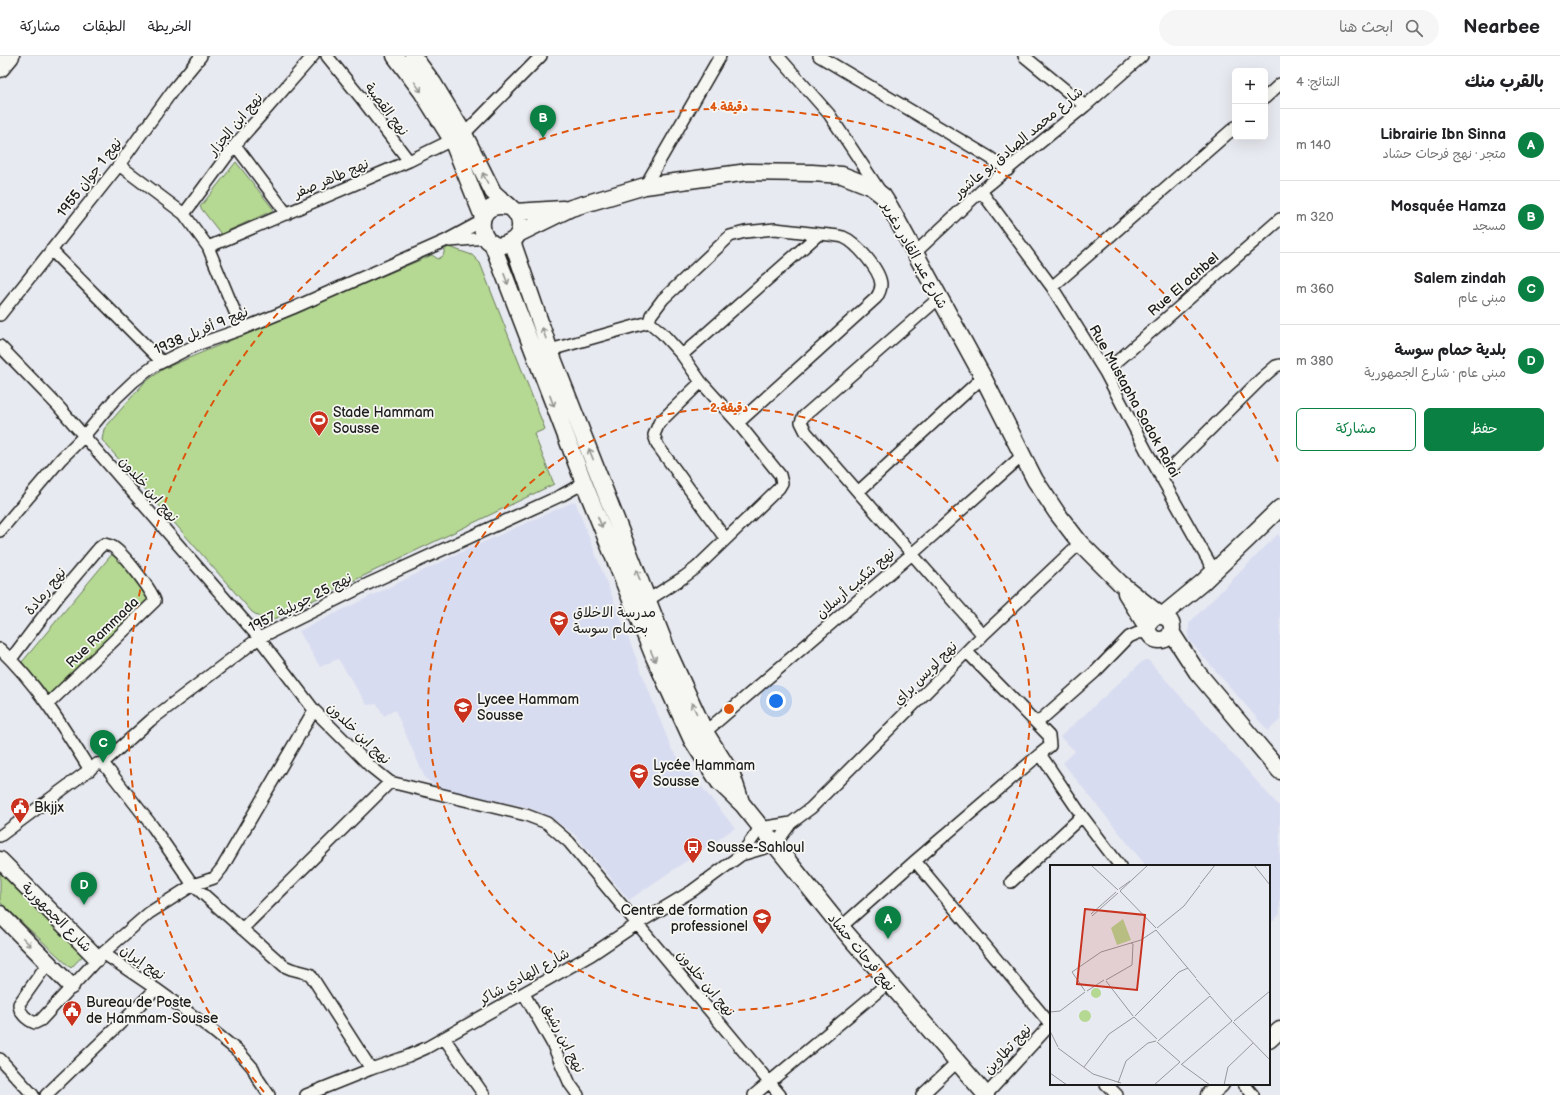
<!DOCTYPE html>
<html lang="ar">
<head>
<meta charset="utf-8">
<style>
  body { margin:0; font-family:"Balsamiq Sans","Playpen Sans Arabic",sans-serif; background:#f6f6f6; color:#202124; direction:rtl }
  .controls { position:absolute; right:12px; top:12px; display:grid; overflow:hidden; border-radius:6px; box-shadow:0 4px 16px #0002 }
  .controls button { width:36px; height:36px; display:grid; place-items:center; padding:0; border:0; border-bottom:1px solid #e0e0e0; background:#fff; color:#202124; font:20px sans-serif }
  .you { position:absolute; left:776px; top:645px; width:14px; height:14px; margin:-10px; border:3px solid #fff; border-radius:50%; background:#1a73e8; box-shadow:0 0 0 6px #1a73e833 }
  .badge { display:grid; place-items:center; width:26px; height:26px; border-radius:50%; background:#0b8043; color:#fff; font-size:13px; font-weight:700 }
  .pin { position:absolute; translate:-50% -33px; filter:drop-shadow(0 1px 2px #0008) }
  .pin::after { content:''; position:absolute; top:21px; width:14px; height:12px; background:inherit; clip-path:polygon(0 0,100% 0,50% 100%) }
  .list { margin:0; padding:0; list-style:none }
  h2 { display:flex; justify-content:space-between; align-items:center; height:52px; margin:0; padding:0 16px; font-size:17px }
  h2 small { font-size:13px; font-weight:400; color:#757577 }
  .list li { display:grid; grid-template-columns:26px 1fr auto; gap:12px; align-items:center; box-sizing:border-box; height:72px; padding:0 16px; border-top:1px solid #e0e0e0 }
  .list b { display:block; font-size:15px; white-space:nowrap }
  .list p { margin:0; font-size:13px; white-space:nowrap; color:#757577 }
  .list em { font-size:13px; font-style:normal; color:#757577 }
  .actions { display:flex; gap:8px; padding:12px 16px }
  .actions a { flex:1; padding:9px 0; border:1px solid #0b8043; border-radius:6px; text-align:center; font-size:14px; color:#0b8043 }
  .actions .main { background:#0b8043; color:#fff }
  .icon { flex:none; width:22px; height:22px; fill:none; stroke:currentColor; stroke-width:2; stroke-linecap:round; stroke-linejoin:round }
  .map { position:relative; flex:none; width:1280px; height:1039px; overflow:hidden; direction:ltr }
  header { display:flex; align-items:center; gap:24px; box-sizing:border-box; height:56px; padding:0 20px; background:#fff; border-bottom:1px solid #e0e0e0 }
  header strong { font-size:19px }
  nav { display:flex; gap:22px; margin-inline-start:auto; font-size:14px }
  .search { width:280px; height:36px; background:#f6f6f6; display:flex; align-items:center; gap:10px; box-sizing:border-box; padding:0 14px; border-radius:22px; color:#757577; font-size:15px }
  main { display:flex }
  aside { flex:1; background:#fff }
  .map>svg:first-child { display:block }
</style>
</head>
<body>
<header>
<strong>Nearbee</strong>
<div class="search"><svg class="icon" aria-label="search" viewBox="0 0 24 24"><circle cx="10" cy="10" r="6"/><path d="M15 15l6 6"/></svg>ابحث هنا</div>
<nav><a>الخريطة</a><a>الطبقات</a><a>مشاركة</a></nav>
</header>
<main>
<aside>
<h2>بالقرب منك<small>النتائج: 4</small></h2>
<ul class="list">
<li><span class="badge">A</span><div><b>Librairie Ibn Sinna</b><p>متجر · نهج فرحات حشاد</p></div><em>140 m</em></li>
<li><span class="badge">B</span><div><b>Mosquée Hamza</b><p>مسجد</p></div><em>320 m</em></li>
<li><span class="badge">C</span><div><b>Salem zindah</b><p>مبنى عام</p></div><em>360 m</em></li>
<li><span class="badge">D</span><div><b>بلدية حمام سوسة</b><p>مبنى عام · شارع الجمهورية</p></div><em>380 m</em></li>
</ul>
<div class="actions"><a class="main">حفظ</a><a>مشاركة</a></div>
</aside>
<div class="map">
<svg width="1280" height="1039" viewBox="0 0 1280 1039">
  <rect width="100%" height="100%" fill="#e8eaf1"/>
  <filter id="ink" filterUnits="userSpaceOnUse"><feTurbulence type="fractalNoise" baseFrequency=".025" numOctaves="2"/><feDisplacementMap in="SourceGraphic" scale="8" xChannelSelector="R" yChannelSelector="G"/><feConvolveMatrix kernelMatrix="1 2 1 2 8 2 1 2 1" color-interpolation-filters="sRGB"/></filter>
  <g filter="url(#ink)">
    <path fill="#d8dcf0" d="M 575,445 L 672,694 L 735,772 L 629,844 L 576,780 L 551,761 L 527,751 L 438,732 L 425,722 L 395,654 L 384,660 L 377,648 L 367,649 L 338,603 L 320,611 L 299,575 L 457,498 Z
      M 1278,478 L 1280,481 L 1280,664 L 1268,675 L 1188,583 L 1189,567 Z
      M 1144,604 L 1148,604 L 1280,751 L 1280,858 L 1269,869 L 1269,810 L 1146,810 L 1063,707 L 1075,695 L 1060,681 Z"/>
    <path fill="#b5d893" stroke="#687a58" d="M 236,106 L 274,154 L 221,178 L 200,151 Z
      M 449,191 L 472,199 L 480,207 L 545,373 L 534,378 L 554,428 L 268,566 L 252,556 L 102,384 L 104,373 L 143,328 L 163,313 L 432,199 L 438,203 L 443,200 L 445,193 Z
      M 118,491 L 156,537 L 47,643 L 43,631 L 22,606 Z
      M 0,811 L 88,894 L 71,912 L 0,846 Z"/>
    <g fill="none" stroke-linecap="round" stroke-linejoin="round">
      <g stroke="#1c1c1c" stroke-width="14">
        <path id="street" d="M 327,0 L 361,42 L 409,105
          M 778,0 L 829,58 L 880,135
          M 819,0 L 989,101 L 1008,114
          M 1024,0 L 1085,50
          M 1265,42 L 1280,28
          M 235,89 L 287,158
          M 119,109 L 184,158 L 208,191 L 242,273
          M 645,130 L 720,0
          M 981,135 L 1052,231 L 1105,316 L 1147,396 L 1214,515
          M 184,158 L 235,89 L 313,0
          M 450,185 L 486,182
          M 208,191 L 409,105 L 464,78 L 541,0
          M 51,194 L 161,305
          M 916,196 L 981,135 L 1085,50 L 1142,0
          M 1052,231 L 1235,71
          M 939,242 L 803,361 L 801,366 L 806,376 L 912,498 L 983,579
          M 0,259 L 119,109 L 173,34 L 201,0
          M 649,266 L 651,259 L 663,243 L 730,180 L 745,176 L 775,173 L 819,178
          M 0,290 L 58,350 L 259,582 L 314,654 L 370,710 L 390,726 L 526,759 L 547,767 L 569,786 L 780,1039
          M 543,296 L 649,266 L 662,277 L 682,299 L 701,326 L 738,367 L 780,419 L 782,427 L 779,432 L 696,512 L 684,521 L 648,544
          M 682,299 L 819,178 C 827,179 835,179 843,181 C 856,186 880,214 881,228 C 881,233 879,238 876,242 L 738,367
          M 1105,316 L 1280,163
          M 701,326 L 659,367 L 654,379 L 658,390 L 722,478
          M 1161,422 L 1261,323 L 1276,310 L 1280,309
          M 858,436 L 983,321
          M 0,475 L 61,403 L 84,380 L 114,344 L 134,325 L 154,310 L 196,289 L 242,273 L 293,252 L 445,185 L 482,165
          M 0,593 C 37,628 63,671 90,714
          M 967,596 L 1049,680 L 1050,690 L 1040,698
          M 11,603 L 60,538 L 99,492 L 104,488 C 107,489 111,489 113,491 C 124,498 151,533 155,545 L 48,648
          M 1037,667 L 1095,616 L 1129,581 L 1138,577 L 1148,576
          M 705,676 L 912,498 L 1023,399
          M 103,707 L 153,771 L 193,829 L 284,910 L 291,913 L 310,918 L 371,1013
          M 0,780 L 97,708 L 103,707 L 151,664 L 259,582 L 370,527 L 562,439 L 584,427
          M 741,799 L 775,789 L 791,767 L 811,752 L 983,579 L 1080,487
          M 915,805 L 1051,969
          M 1011,826 L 1082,760
          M 841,871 L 915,805 L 1040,698 L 1082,760 L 1120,810
          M 242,873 L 390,726
          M 103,897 L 156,933 L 207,970 L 239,996 L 253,1012 L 258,1023 L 269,1039
          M 48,907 L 19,948 C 19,957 27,964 35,967 L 41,964 L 103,897 L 149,857 L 193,829 L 214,822 L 222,812 L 314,654
          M 524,938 L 552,987 L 570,1028 L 578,1039
          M 444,982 L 484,1039
          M 0,1003 L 33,1039
          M 1106,1028 L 1117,1039
          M 1244,1028 L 1253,1039
          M 46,1039 L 156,933
          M 306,1039 L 371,1013 L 408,1000 L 426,992 L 591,899 L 637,868 L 692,835 L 741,799 L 760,772 L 791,767
          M 754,1039 L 888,927
          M 922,1039 L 957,1006
          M 986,1039 L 1051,968"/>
      </g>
      <g stroke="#1c1c1c" stroke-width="19">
        <path id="secondary" d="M 395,0 L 422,36 L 452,84 L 483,161
          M 413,0 L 433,27 L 464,78 L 493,136 C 502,146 522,155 520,171 C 520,177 516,183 510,186 C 480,205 466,141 509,151
          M 515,156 L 563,153
          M 518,178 L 571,152 L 645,130 L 748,116 L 812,117 L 842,119 L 870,130 L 883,140 L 890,151 L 983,321 L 1035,424 L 1057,457 L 1080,487 L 1120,527 L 1160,559
          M 512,185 L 550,295 L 666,591 L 705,676 L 732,719 L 741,746
          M 492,187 L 584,427 L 654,601 L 692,684 L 719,726 L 743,749 L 841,871 L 986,1039
          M 1126,537 L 1147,571
          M 1163,559 L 1203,526 L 1280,452
          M1148 572a12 12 0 1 1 24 0a12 12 0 1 1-24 0Z
          M 1171,576 L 1197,616 L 1280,715
          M 0,804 L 97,902
          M 0,858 L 71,930
          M 1269,984 L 1280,974
          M 1209,1039 L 1221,1028"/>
      </g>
      <g stroke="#1c1c1c" stroke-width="21">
        <path id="primary" d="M 0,12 L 10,0"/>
      </g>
      <use href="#street" stroke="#f6f6f2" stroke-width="11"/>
      <use href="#secondary" stroke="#f6f6f2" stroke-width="16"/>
      <use href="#primary" stroke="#f6f6f2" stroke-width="18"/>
    </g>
    <defs><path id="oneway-shaft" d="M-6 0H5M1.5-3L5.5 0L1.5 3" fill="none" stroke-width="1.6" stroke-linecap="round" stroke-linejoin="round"/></defs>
    <g stroke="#949492">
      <use href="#oneway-shaft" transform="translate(418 31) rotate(55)"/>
      <use href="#oneway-shaft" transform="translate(485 122) rotate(-116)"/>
      <use href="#oneway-shaft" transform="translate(506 223) rotate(69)"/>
      <use href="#oneway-shaft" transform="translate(544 277) rotate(-109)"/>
      <use href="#oneway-shaft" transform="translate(552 345) rotate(69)"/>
      <use href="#oneway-shaft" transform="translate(591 398) rotate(-112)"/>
      <use href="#oneway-shaft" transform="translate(600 466) rotate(68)"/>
      <use href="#oneway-shaft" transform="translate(638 519) rotate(-111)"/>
      <use href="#oneway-shaft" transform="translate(653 600) rotate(67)"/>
      <use href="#oneway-shaft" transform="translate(694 652) rotate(-115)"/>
      <use href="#oneway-shaft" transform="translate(27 886) rotate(46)"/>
    </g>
  </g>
  <g fill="none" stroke="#de560d" stroke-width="2" stroke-dasharray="7 5">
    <circle cx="729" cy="653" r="301"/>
    <path d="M264 1036A602 602 0 1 1 1279 408"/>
  </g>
  <defs>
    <g id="stadium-pin" transform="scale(1)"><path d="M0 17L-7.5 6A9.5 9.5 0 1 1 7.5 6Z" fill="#c8321e" stroke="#f6f6f2"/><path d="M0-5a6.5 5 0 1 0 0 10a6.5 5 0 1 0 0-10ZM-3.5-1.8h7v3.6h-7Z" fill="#fff"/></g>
    <g id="school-pin" transform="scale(1)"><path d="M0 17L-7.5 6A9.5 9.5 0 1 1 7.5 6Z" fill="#c8321e" stroke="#f6f6f2"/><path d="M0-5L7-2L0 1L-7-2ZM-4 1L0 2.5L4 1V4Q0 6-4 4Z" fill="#fff"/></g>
    <g id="university-pin" transform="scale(1)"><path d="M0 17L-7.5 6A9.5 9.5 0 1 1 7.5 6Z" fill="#c8321e" stroke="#f6f6f2"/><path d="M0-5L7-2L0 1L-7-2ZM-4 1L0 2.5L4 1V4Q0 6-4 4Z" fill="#fff"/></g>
    <g id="civic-pin" transform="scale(1)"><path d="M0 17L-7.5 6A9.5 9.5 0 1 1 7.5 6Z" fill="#c8321e" stroke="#f6f6f2"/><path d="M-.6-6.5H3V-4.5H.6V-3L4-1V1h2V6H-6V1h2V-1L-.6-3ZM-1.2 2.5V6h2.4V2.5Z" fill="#fff"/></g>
    <g id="bus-pin" transform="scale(1)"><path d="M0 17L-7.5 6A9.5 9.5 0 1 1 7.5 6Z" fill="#c8321e" stroke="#f6f6f2"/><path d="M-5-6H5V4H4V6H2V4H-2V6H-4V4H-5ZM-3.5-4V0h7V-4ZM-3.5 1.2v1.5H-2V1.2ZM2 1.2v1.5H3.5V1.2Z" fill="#fff"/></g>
  </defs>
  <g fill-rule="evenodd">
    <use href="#stadium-pin" x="319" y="364"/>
    <use href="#school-pin" x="559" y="564"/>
    <use href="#university-pin" x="463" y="651"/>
    <use href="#school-pin" x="639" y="717"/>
    <use href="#civic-pin" x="20" y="751"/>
    <use href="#bus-pin" x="693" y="791"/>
    <use href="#school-pin" x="762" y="862"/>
    <use href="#civic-pin" x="72" y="954"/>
  </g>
  <g text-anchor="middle" stroke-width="3.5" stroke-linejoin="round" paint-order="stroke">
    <g font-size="14" fill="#1c1c1c" stroke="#f6f6f2">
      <text transform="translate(387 53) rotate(53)" y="5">نهج القصبة</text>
      <text transform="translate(235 68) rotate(-50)" y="5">نهج ابن الجزار</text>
      <text transform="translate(1018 86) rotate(-40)" y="5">شارع محمد الصادق بو عاشور</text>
      <text transform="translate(89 121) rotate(-52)" y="5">نهج 1 جوان 1955</text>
      <text transform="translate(331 122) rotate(-23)" y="5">نهج طاهر صفر</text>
      <text transform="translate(915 199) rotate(61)" y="5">شارع عبد القادر دغرير</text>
      <text transform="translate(1183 228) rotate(-41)" y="5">Rue El achbel</text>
      <text transform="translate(201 274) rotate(-23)" y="5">نهج 9 أفريل 1938</text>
      <text transform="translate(1135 345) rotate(61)" y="5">Rue Mustapha Sadok Rafai</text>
      <text transform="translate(149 433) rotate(49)" y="5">نهج ابن خلدون</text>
      <text transform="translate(855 527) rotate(-41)" y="5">نهج شكيب أرسلان</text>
      <text transform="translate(45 535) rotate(-51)" y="5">نهج رمادة</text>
      <text transform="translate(300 546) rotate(-27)" y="5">نهج 25 جويلية 1957</text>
      <text transform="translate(102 576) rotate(-44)" y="5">Rue Rammada</text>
      <text transform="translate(925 617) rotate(-45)" y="5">نهج لويس براي</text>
      <text transform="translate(359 677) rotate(44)" y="5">نهج ابن خلدون</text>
      <text transform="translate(57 861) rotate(45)" y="5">شارع الجمهورية</text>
      <text transform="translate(862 896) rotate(50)" y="5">نهج فرحات حشاد</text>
      <text transform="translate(143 906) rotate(34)" y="5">نهج إيران</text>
      <text transform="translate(524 920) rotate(-29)" y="5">شارع الهادي شاكر</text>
      <text transform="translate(706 927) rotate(50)" y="5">نهج ابن خلدون</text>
      <text transform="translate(564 982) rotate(63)" y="5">نهج ابن رشيق</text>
      <text transform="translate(1007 993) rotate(-47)" y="5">نهج تطاوين</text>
    </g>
    <g font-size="14" fill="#1c1c1c" stroke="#f6f6f2" text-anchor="start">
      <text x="333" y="361">Stade Hammam<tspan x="333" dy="16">Sousse</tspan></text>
      <text x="573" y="561">مدرسة الاخلاق<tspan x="573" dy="16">بحمام سوسة</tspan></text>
      <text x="477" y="648">Lycee Hammam<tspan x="477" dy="16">Sousse</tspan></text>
      <text x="653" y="714">Lycée Hammam<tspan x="653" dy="16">Sousse</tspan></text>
      <text x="34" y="756">Bkjjx</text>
      <text x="707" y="796">Sousse-Sahloul</text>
      <text x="748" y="859" text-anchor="end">Centre de formation<tspan x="748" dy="16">professionel</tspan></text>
      <text x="86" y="951">Bureau de Poste<tspan x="86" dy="16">de Hammam-Sousse</tspan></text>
    </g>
  </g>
  <g transform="translate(1050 809)">
    <rect width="220" height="220" fill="#e8eaf1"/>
    <path d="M 73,54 L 81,75 L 67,80 L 61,63 ZM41 128a5 5 0 1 1 10 0a5 5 0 1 1-10 0ZM29 151a6 6 0 1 1 12 0a6 6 0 1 1-12 0Z" fill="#b5d893"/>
    <path fill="none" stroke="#96989c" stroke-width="1" d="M 41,0 L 68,25M 204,0 L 220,20M 150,19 L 165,0M 69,24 L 80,16M 70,26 L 98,0M 70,26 L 106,63M 41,49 L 66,27M 42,51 L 68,28M 107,63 L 134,41 L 150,20M 106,65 L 146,113M 83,79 L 81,78 L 91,75 L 106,65M 146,114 L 160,130M 56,115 L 82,100 L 83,79M 56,116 L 83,151M 35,126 L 22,107 L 51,87 L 81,78M 37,126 L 54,115M 160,131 L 182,156M 0,147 L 10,146 L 35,127M 85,151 L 129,107 L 138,103M 84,152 L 107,174M 184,156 L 220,126M 183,157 L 220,195M 0,166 L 8,182M 108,176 L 160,131M 107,177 L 130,197M 8,183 L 43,209 L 71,218M 131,199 L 160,220M 132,199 L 182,156M 34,202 L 59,169 L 84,152M 0,208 L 17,220M 68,218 L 76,196 L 98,178 L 106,176M 104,220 L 130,197M 174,220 L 178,202 L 203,178"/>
    <path fill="#c8321e" fill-opacity="0.15" stroke="#c8321e" stroke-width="2" d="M 35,44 L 95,50 L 87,125 L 27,119 Z"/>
    <rect width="220" height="220" fill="none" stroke="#1c1c1c" stroke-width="2"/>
  </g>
  <circle cx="729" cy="653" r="6" fill="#de560d" stroke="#f6f6f2" stroke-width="2"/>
  <g font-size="12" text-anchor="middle" font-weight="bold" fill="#de560d" stroke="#f6f6f2" stroke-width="3.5" stroke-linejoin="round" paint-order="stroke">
    <text x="729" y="55">4 دقيقة</text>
    <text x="729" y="356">2 دقيقة</text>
  </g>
</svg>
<div class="controls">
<button>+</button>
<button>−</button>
</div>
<div class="you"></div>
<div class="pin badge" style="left:888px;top:883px">A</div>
<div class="pin badge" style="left:543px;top:82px">B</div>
<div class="pin badge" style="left:103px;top:707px">C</div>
<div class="pin badge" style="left:84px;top:849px">D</div>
</div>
</main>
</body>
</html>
